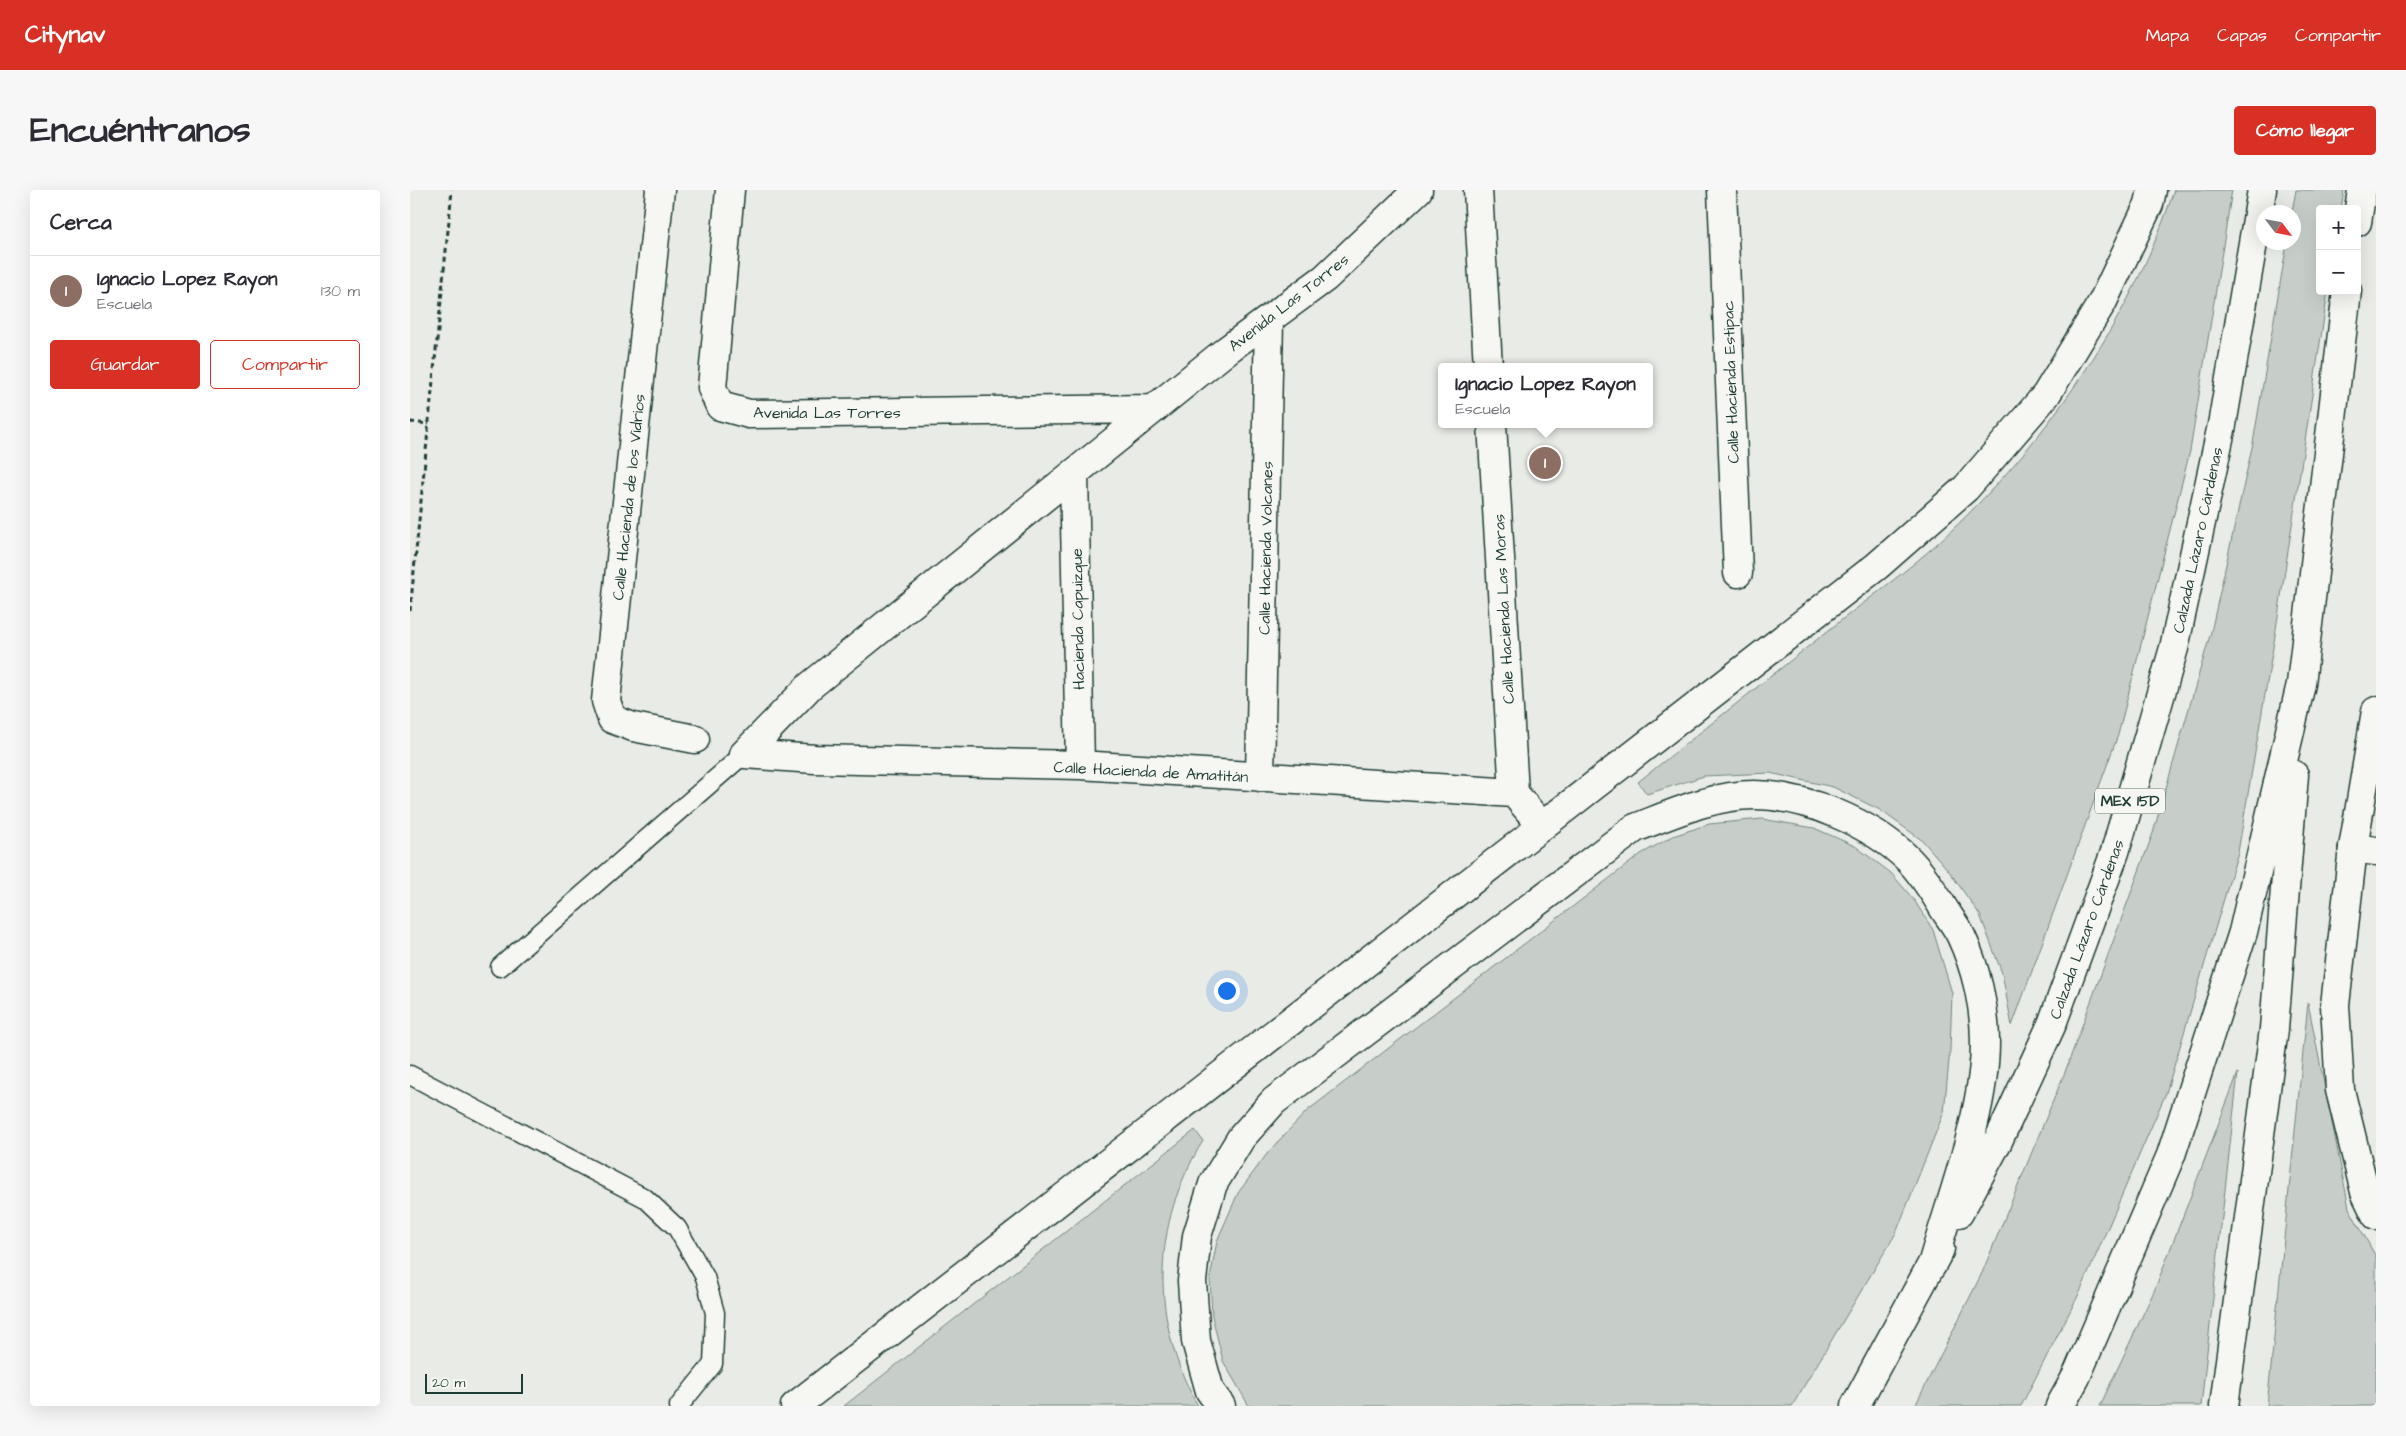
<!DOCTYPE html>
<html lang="es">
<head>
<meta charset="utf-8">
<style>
  body { margin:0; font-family:"Architects Daughter",sans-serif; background:#f7f7f7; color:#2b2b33 }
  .controls { position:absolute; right:15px; top:15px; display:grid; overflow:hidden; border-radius:5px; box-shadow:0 5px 20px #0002 }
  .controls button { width:45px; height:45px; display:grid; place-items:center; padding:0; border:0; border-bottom:1px solid #e1e1e2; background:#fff; color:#2b2b33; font:25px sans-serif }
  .compass { position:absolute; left:1846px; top:15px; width:45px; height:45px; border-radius:50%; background:#fff; box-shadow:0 5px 20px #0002; rotate:122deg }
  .scale { position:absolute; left:15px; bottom:12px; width:98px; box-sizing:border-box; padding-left:5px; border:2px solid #1f3d34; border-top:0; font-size:14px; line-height:18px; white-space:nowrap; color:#1f3d34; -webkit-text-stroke:4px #f6f6f2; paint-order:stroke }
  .you { position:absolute; left:816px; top:800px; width:18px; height:18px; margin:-12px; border:4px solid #fff; border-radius:50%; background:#1a73e8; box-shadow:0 0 0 8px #1a73e833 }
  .badge { display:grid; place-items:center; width:32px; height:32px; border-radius:50%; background:#d93025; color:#fff; font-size:16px; font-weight:700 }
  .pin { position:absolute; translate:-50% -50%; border:2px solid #fff; box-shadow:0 1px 5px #0006 }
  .popup { position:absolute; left:1028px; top:173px; width:215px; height:65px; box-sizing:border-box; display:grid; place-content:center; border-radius:5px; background:#fff; filter:drop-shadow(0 1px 4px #0005); font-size:16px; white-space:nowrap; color:#7c7c81 }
  .popup b { font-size:19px; color:#2b2b33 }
  .popup::after { content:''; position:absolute; left:50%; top:100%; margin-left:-10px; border:10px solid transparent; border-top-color:#fff }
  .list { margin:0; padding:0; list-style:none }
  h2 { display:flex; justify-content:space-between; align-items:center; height:65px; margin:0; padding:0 20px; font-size:21px }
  h2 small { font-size:16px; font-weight:400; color:#7c7c81 }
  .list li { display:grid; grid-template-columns:32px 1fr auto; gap:15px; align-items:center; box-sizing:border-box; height:70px; padding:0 20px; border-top:1px solid #e1e1e2 }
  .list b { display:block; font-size:19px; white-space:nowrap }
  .list p { margin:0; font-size:16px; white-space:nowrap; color:#7c7c81 }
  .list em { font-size:16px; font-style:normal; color:#7c7c81 }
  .actions { display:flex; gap:10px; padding:15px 20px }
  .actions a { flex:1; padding:11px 0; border:1px solid #d93025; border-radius:5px; text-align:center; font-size:18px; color:#d93025 }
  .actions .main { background:#d93025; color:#fff }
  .map { position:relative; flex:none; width:1966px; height:1216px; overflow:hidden; border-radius:5px }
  header { display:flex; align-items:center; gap:30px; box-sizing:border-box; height:70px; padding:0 25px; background:#d93025; color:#fff }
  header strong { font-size:24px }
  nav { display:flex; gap:28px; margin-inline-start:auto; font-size:18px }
  .intro { display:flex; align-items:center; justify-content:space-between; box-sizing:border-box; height:120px; padding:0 30px }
  h1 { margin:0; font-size:35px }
  .button { padding:12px 22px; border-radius:5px; background:#d93025; color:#fff; font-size:18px; font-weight:700 }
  main { display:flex; gap:30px; padding:0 30px }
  aside { flex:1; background:#fff; border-radius:5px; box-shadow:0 5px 20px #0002 }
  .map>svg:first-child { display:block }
</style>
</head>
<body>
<header>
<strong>Citynav</strong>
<nav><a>Mapa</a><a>Capas</a><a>Compartir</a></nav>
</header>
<div class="intro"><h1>Encuéntranos</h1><a class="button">Cómo llegar</a></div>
<main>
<aside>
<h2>Cerca<small></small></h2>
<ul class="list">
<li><span class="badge" style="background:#8d6e63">1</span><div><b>Ignacio Lopez Rayon</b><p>Escuela</p></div><em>130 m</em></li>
</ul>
<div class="actions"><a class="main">Guardar</a><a>Compartir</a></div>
</aside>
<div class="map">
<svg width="1966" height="1216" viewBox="0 0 1966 1216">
  <rect width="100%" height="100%" fill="#e9ebe7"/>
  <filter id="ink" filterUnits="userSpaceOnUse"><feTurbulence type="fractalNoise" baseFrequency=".02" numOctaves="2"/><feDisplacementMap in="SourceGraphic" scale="10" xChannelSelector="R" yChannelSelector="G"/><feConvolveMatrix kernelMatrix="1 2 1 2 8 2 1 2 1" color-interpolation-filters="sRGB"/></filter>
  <g filter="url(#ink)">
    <path fill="#c7cec9" stroke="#73867e" d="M 1764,0 L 1822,0 L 1780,261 L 1708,545 L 1602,836 L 1592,783 L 1570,725 L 1539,681 L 1513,651 L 1470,620 L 1423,597 L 1360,583 L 1294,586 L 1237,604 L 1228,592 C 1295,539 1362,485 1429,432 C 1462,406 1497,381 1528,353 C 1629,261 1722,131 1764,0 Z
      M 1886,0 L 1934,0 L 1931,19 L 1910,19 L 1910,101 L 1918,101 L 1864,452 L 1828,662 L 1756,903 L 1671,1100 L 1611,1216 L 1505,1216 L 1572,1083 L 1655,882 L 1743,643 L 1801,442 L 1843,253 L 1877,53 L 1884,52 L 1884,22 L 1882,22 Z
      M 1352,629 L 1404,638 L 1445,656 L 1481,683 L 1504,710 L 1523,740 L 1542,803 L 1540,860 L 1534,922 L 1486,1043 L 1382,1216 L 839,1216 L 813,1171 L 802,1126 L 800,1088 L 807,1051 L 828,1003 L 860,960 L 897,921 L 1231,664 L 1263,646 L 1299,634 Z
      M 1898,813 L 1939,1018 L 1966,1067 L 1966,1216 L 1857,1216 Z
      M 1828,883 L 1791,1216 L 1690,1216 L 1745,1099 Z
      M 785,940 L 793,951 C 741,1034 740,1131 788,1216 L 434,1216 Z"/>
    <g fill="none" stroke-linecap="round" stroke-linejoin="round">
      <g stroke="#1f3d34" stroke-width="21">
        <path id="lane" d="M 90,777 L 334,564
          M 0,885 L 235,1008 L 267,1038 L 295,1087 L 305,1123 L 303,1174 L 269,1216"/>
      </g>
      <g stroke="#1f3d34" stroke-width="31">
        <path id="street" d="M 250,0 L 196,511 L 202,529 L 223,537 L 285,549
          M 320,0 L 302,198 L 310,216 L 339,224 L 744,219
          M 1068,0 L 1078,177
          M 1312,0 L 1328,383
          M 1082,234 L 1104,603
          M 664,283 L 670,575
          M 334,564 L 400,496 L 817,160 L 915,88 L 1008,0
          M 334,564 L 405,569 L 670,575 L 1104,603 L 1132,636
          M 850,587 L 859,129
          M 1943,658 L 1966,661"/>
      </g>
      <g stroke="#1f3d34" stroke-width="31">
        <path id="secondary" d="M 1943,658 L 1966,521"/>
      </g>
      <g stroke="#1f3d34" stroke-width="31">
        <path id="primary" d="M 1943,658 L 1925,815 L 1930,900 L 1955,1002 L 1966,1025
          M 385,1216 L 1467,376 L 1556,298 L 1636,205 L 1693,111 L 1739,14 L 1742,0"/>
      </g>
      <g stroke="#1f3d34" stroke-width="31">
        <path id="highway" d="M 1947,32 L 1952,0
          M 1549,1023 L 1588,951 L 1642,834 L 1705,662 L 1764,458 L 1812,235 L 1852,0
          M 811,1216 L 800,1201 L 786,1151 L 782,1091 L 787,1046 L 803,994 L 831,948 L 864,911 L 1225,638 C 1262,624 1303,605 1344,605 C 1395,605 1461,633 1498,669 C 1511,682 1521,698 1531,714 C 1537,725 1546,735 1551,746 C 1566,778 1575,817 1575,852 C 1575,922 1541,1008 1522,1075
          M 1445,1216 L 1530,1059
          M 1650,1216 L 1666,1187 L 1761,965 L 1833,742 L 1891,494 L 1937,101
          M 1814,1216 L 1864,839 L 1884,585"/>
      </g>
      <path stroke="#1f3d34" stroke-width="3" stroke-dasharray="5 4" stroke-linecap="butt" d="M 0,232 L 19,234
        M 0,421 L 42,0"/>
      <use href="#lane" stroke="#f6f6f2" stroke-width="18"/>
      <use href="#street" stroke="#f6f6f2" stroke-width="28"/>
      <use href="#secondary" stroke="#f6f6f2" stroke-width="28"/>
      <use href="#primary" stroke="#f6f6f2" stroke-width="28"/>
      <use href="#highway" stroke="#f6f6f2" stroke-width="28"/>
    </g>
  </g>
  <g text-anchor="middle" stroke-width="4" stroke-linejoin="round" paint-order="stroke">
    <rect fill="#f6f6f2" stroke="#60746d" stroke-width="1" x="1685" y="598.5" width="70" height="25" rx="4"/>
    <g font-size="15" font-weight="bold" fill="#1f3d34">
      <text x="1720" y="616">MEX 15D</text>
    </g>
    <g font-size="16" fill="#1f3d34" stroke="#f6f6f2">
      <text transform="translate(878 112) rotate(-38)" y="6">Avenida Las Torres</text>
      <text transform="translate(1320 192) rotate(-92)" y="6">Calle Hacienda Estipac</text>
      <text x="417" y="228">Avenida Las Torres</text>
      <text transform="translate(218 307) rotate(-84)" y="6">Calle Hacienda de los Vidrios</text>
      <text transform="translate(1787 350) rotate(-78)" y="6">Calzada Lázaro Cárdenas</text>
      <text transform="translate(855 358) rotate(-89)" y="6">Calle Hacienda Volcanes</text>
      <text transform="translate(1093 419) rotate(-93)" y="6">Calle Hacienda Las Moras</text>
      <text transform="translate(667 429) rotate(-91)" y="6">Hacienda Capuizque</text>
      <text transform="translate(741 581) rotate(3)" y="6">Calle Hacienda de Amatitán</text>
      <text transform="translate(1676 739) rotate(-70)" y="6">Calzada Lázaro Cárdenas</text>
    </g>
  </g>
</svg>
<div class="controls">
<button>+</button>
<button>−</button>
</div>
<svg class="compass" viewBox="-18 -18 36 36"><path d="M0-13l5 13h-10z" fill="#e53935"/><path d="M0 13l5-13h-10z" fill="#7c7c81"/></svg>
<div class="scale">20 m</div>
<div class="you"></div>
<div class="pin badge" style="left:1135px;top:273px;background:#8d6e63">1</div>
<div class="popup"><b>Ignacio Lopez Rayon</b>Escuela</div>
</div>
</main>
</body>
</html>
